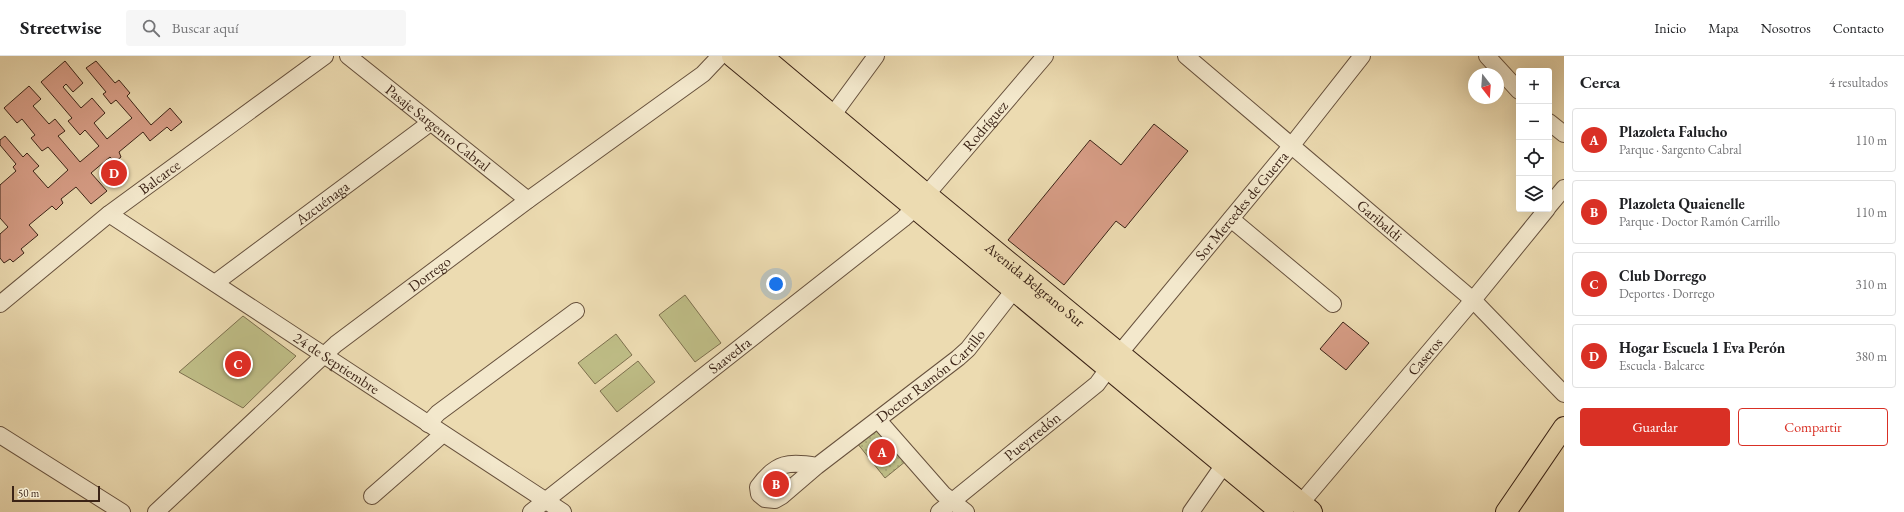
<!DOCTYPE html>
<html lang="es">
<head>
<meta charset="utf-8">
<style>
  body { margin:0; font-family:"EB Garamond",serif; background:#f6f6f6; color:#202124 }
  .controls { position:absolute; right:12px; top:12px; display:grid; overflow:hidden; border-radius:4px; box-shadow:0 4px 16px #0002 }
  .controls button { width:36px; height:36px; display:grid; place-items:center; padding:0; border:0; border-bottom:1px solid #e0e0e0; background:#fff; color:#202124; font:20px sans-serif }
  .compass { position:absolute; left:1468px; top:12px; width:36px; height:36px; border-radius:50%; background:#fff; box-shadow:0 4px 16px #0002; rotate:163deg }
  .scale { position:absolute; left:12px; bottom:10px; width:88px; box-sizing:border-box; padding-left:4px; border:2px solid #3b2316; border-top:0; font-size:11px; line-height:14px; white-space:nowrap; color:#3b2316; -webkit-text-stroke:3px #f3e8cc; paint-order:stroke }
  .you { position:absolute; left:776px; top:228px; width:14px; height:14px; margin:-10px; border:3px solid #fff; border-radius:50%; background:#1a73e8; box-shadow:0 0 0 6px #1a73e833 }
  .badge { display:grid; place-items:center; width:26px; height:26px; border-radius:50%; background:#d93025; color:#fff; font-size:13px; font-weight:700 }
  .pin { position:absolute; translate:-50% -50%; border:2px solid #fff; box-shadow:0 1px 4px #0006 }
  .list { margin:0; padding:0; list-style:none }
  h2 { display:flex; justify-content:space-between; align-items:center; height:52px; margin:0; padding:0 16px; font-size:17px }
  h2 small { font-size:13px; font-weight:400; color:#757577 }
  .list li { display:grid; grid-template-columns:26px 1fr auto; gap:12px; align-items:center; box-sizing:border-box; height:64px; margin:0 8px 8px; padding:0 8px; border:1px solid #e0e0e0; border-radius:4px }
  .list b { display:block; font-size:15px; white-space:nowrap }
  .list p { margin:0; font-size:13px; white-space:nowrap; color:#757577 }
  .list em { font-size:13px; font-style:normal; color:#757577 }
  .actions { display:flex; gap:8px; padding:12px 16px }
  .actions a { flex:1; padding:9px 0; border:1px solid #d93025; border-radius:4px; text-align:center; font-size:14px; color:#d93025 }
  .actions .main { background:#d93025; color:#fff }
  .icon { flex:none; width:22px; height:22px; fill:none; stroke:currentColor; stroke-width:2; stroke-linecap:round; stroke-linejoin:round }
  .map { position:relative; flex:none; width:1564px; height:456px; overflow:hidden }
  header { display:flex; align-items:center; gap:24px; box-sizing:border-box; height:56px; padding:0 20px; background:#fff; border-bottom:1px solid #e0e0e0 }
  header strong { font-size:19px }
  nav { display:flex; gap:22px; margin-inline-start:auto; font-size:14px }
  .search { width:280px; height:36px; background:#f6f6f6; display:flex; align-items:center; gap:10px; box-sizing:border-box; padding:0 14px; border-radius:4px; color:#757577; font-size:15px }
  main { display:flex }
  aside { flex:1; background:#fff }
  .map>svg:first-child { display:block }
</style>
</head>
<body>
<header>
<strong>Streetwise</strong>
<div class="search"><svg class="icon" aria-label="search" viewBox="0 0 24 24"><circle cx="10" cy="10" r="6"/><path d="M15 15l6 6"/></svg>Buscar aquí</div>
<nav><a>Inicio</a><a>Mapa</a><a>Nosotros</a><a>Contacto</a></nav>
</header>
<main>
<div class="map">
<svg width="1564" height="456" viewBox="0 0 1564 456">
  <defs>
    <pattern id="park-dots" width="8" height="8" patternUnits="userSpaceOnUse"><rect width="8" height="8" fill="#bfbe87"/><path d="M2 2h.1M6 6h.1" fill="none" stroke="#a5a374" stroke-width="1.8" stroke-linecap="round"/></pattern>
  </defs>
  <rect width="100%" height="100%" fill="#ecdbb1"/>
  <filter id="stains"><feTurbulence type="fractalNoise" baseFrequency=".005" numOctaves="4"/><feColorMatrix values="0 0 0 0 .2 0 0 0 0 .09 0 0 0 0 .02 0 0 0 .5 -.17"/></filter>
  <radialGradient id="worn" r=".72"><stop offset=".6" stop-color="#630" stop-opacity="0"/><stop offset="1" stop-color="#630" stop-opacity=".3"/></radialGradient>
  <path fill="#bfbe87" stroke="#7d704e" d="M 685,239 L 721,287 L 695,306 L 659,259 Z
    M 243,260 L 296,300 L 243,352 L 179,316 Z
    M 616,278 L 632,299 L 595,328 L 578,307 Z
    M 638,305 L 655,326 L 617,356 L 600,335 Z"/>
  <path fill="url(#park-dots)" stroke="#7d704e" d="M 878,370 L 906,405 L 885,422 L 857,387 Z
    M 781,419 L 786,419 L 790,422 C 786,435 778,436 766,436 L 765,426 Z"/>
  <path fill="#d79d86" stroke="#3b2316" d="M 65,5 L 83,27 L 73,36 L 66,28 L 63,31 L 81,52 L 92,42 L 105,57 L 94,67 L 107,83 L 132,62 L 116,44 L 111,48 L 103,38 L 106,36 L 86,12 L 96,5 L 115,27 L 119,24 L 130,37 L 127,40 L 151,69 L 170,52 L 182,66 L 171,75 L 167,71 L 150,85 L 143,76 L 119,96 L 121,101 L 115,106 L 110,101 L 91,117 L 107,135 L 91,148 L 76,131 L 61,143 L 63,147 L 56,154 L 52,150 L 29,169 L 38,179 L 21,193 L 24,197 L 13,206 L 10,203 L 4,207 L 0,202 L 0,178 L 8,171 L 0,162 L 0,129 L 16,115 L 13,111 L 16,108 L 0,89 L 0,84 L 5,80 L 23,101 L 27,97 L 39,110 L 33,115 L 48,132 L 68,114 L 48,91 L 42,95 L 31,82 L 35,79 L 22,63 L 17,67 L 4,52 L 29,30 L 41,43 L 33,50 L 49,68 L 55,63 L 65,75 L 58,80 L 80,106 L 99,90 L 85,74 L 80,79 L 68,65 L 72,62 L 41,26 Z
    M 1154,68 L 1188,95 L 1125,172 L 1116,165 L 1064,229 L 1008,184 L 1090,84 L 1121,109 Z
    M 1343,266 L 1369,287 L 1346,314 L 1320,293 Z"/>
  <g fill="none" stroke-linecap="round" stroke-linejoin="round">
    <g stroke="#67513d" stroke-width="18">
      <g id="minor">
        <path id="s1" d="M 348,0 L 528,144"/>
        <path id="s2" d="M 1186,0 L 1473,244 L 1564,338"/>
        <path d="M 1487,0 L 1519,35"/>
        <path d="M 832,60 L 876,0"/>
        <path d="M 1549,66 L 1564,78"/>
        <path d="M 1549,150 L 1564,132"/>
        <path id="s3" d="M 109,158 L 563,456"/>
        <path d="M 1231,163 L 1333,248"/>
        <path id="s4" d="M 215,227 L 430,67"/>
        <path id="s5" d="M 0,248 L 109,158 L 325,0"/>
        <path d="M 878,364 L 943,438 L 966,456"/>
        <path d="M 428,368 L 438,357 L 576,255"/>
        <path d="M 0,379 L 122,456"/>
        <path id="s6" d="M 817,410 C 789,405 776,406 758,431 L 759,438 L 765,443 L 775,444 L 782,440 L 817,410 L 958,302 L 968,293 L 1014,234"/>
        <path d="M 372,440 L 443,378"/>
        <path id="s7" d="M 1301,447 L 1473,244 L 1547,153"/>
        <path id="s8" d="M 156,456 L 336,288 L 528,144 L 703,18 L 720,0"/>
        <path id="s9" d="M 531,456 L 903,163 L 915,152 L 1045,0"/>
        <path id="s10" d="M 939,456 L 1097,328 L 1119,298 L 1292,89 L 1362,0"/>
        <path d="M 1191,456 L 1230,400"/>
      </g>
    </g>
    <g stroke="#3b2316" stroke-width="22">
      <path id="major" d="M 1506,456 L 1564,371"/>
    </g>
    <g stroke="#3b2316" stroke-width="24">
      <g id="highway">
        <path d="M 733,0 L 1282,456"/>
        <path id="s11" d="M 761,0 L 926,139 L 1311,456"/>
      </g>
    </g>
    <use href="#minor" stroke="#f3e8cc" stroke-width="16"/>
    <use href="#major" stroke="#ecdbb1" stroke-width="20"/>
    <use href="#highway" stroke="#ecdbb1" stroke-width="22"/>
  </g>
  <g text-anchor="middle" stroke-width="4" stroke-linejoin="round" paint-order="stroke">
    <g font-size="15" fill="#3b2316" stroke="#f3e8cc">
      <text dy="5" stroke="none"><textPath href="#s9" startOffset="598">Rodríguez</textPath></text>
      <text dy="5" stroke="none"><textPath href="#s1" startOffset="115">Pasaje Sargento Cabral</textPath></text>
      <text dy="5" stroke="none"><textPath href="#s5" startOffset="204">Balcarce</textPath></text>
      <text dy="5" stroke="none"><textPath href="#s4" startOffset="134">Azcuénaga</textPath></text>
      <text dy="5" stroke="none"><textPath href="#s10" startOffset="433">Sor Mercedes de Guerra</textPath></text>
      <text dy="5" stroke="none"><textPath href="#s2" startOffset="254">Garibaldi</textPath></text>
      <text dy="5" stroke="none"><textPath href="#s8" startOffset="363">Dorrego</textPath></text>
      <text dy="5" stroke="none"><textPath href="#s11" startOffset="357">Avenida Belgrano Sur</textPath></text>
      <text dy="5" stroke="none"><textPath href="#s9" startOffset="253">Saavedra</textPath></text>
      <text dy="5" stroke="none"><textPath href="#s7" startOffset="192">Caseros</textPath></text>
      <text dy="5" stroke="none"><textPath href="#s3" startOffset="272">24 de Septiembre</textPath></text>
      <text dy="5" stroke="none"><textPath href="#s6" startOffset="292">Doctor Ramón Carrillo</textPath></text>
      <text dy="5" stroke="none"><textPath href="#s10" startOffset="120">Pueyrredón</textPath></text>
    </g>
  </g>
  <rect width="100%" height="100%" filter="url(#stains)"/>
  <rect width="100%" height="100%" fill="url(#worn)"/>
</svg>
<div class="controls">
<button>+</button>
<button>−</button>
<button><svg class="icon" aria-label="locate" viewBox="0 0 24 24"><circle cx="12" cy="12" r="6"/><path d="M12 2v4M12 18v4M2 12h4M18 12h4"/></svg></button>
<button><svg class="icon" aria-label="layers" viewBox="0 0 24 24"><path d="M12 4l9 5-9 5-9-5zM3 14l9 5 9-5"/></svg></button>
</div>
<svg class="compass" viewBox="-18 -18 36 36"><path d="M0-13l5 13h-10z" fill="#e53935"/><path d="M0 13l5-13h-10z" fill="#757577"/></svg>
<div class="scale">50 m</div>
<div class="you"></div>
<div class="pin badge" style="left:882px;top:396px">A</div>
<div class="pin badge" style="left:776px;top:428px">B</div>
<div class="pin badge" style="left:238px;top:308px">C</div>
<div class="pin badge" style="left:114px;top:117px">D</div>
</div>
<aside>
<h2>Cerca<small>4 resultados</small></h2>
<ul class="list">
<li><span class="badge">A</span><div><b>Plazoleta Falucho</b><p>Parque · Sargento Cabral</p></div><em>110 m</em></li>
<li><span class="badge">B</span><div><b>Plazoleta Quaienelle</b><p>Parque · Doctor Ramón Carrillo</p></div><em>110 m</em></li>
<li><span class="badge">C</span><div><b>Club Dorrego</b><p>Deportes · Dorrego</p></div><em>310 m</em></li>
<li><span class="badge">D</span><div><b>Hogar Escuela 1 Eva Perón</b><p>Escuela · Balcarce</p></div><em>380 m</em></li>
</ul>
<div class="actions"><a class="main">Guardar</a><a>Compartir</a></div>
</aside>
</main>
</body>
</html>
